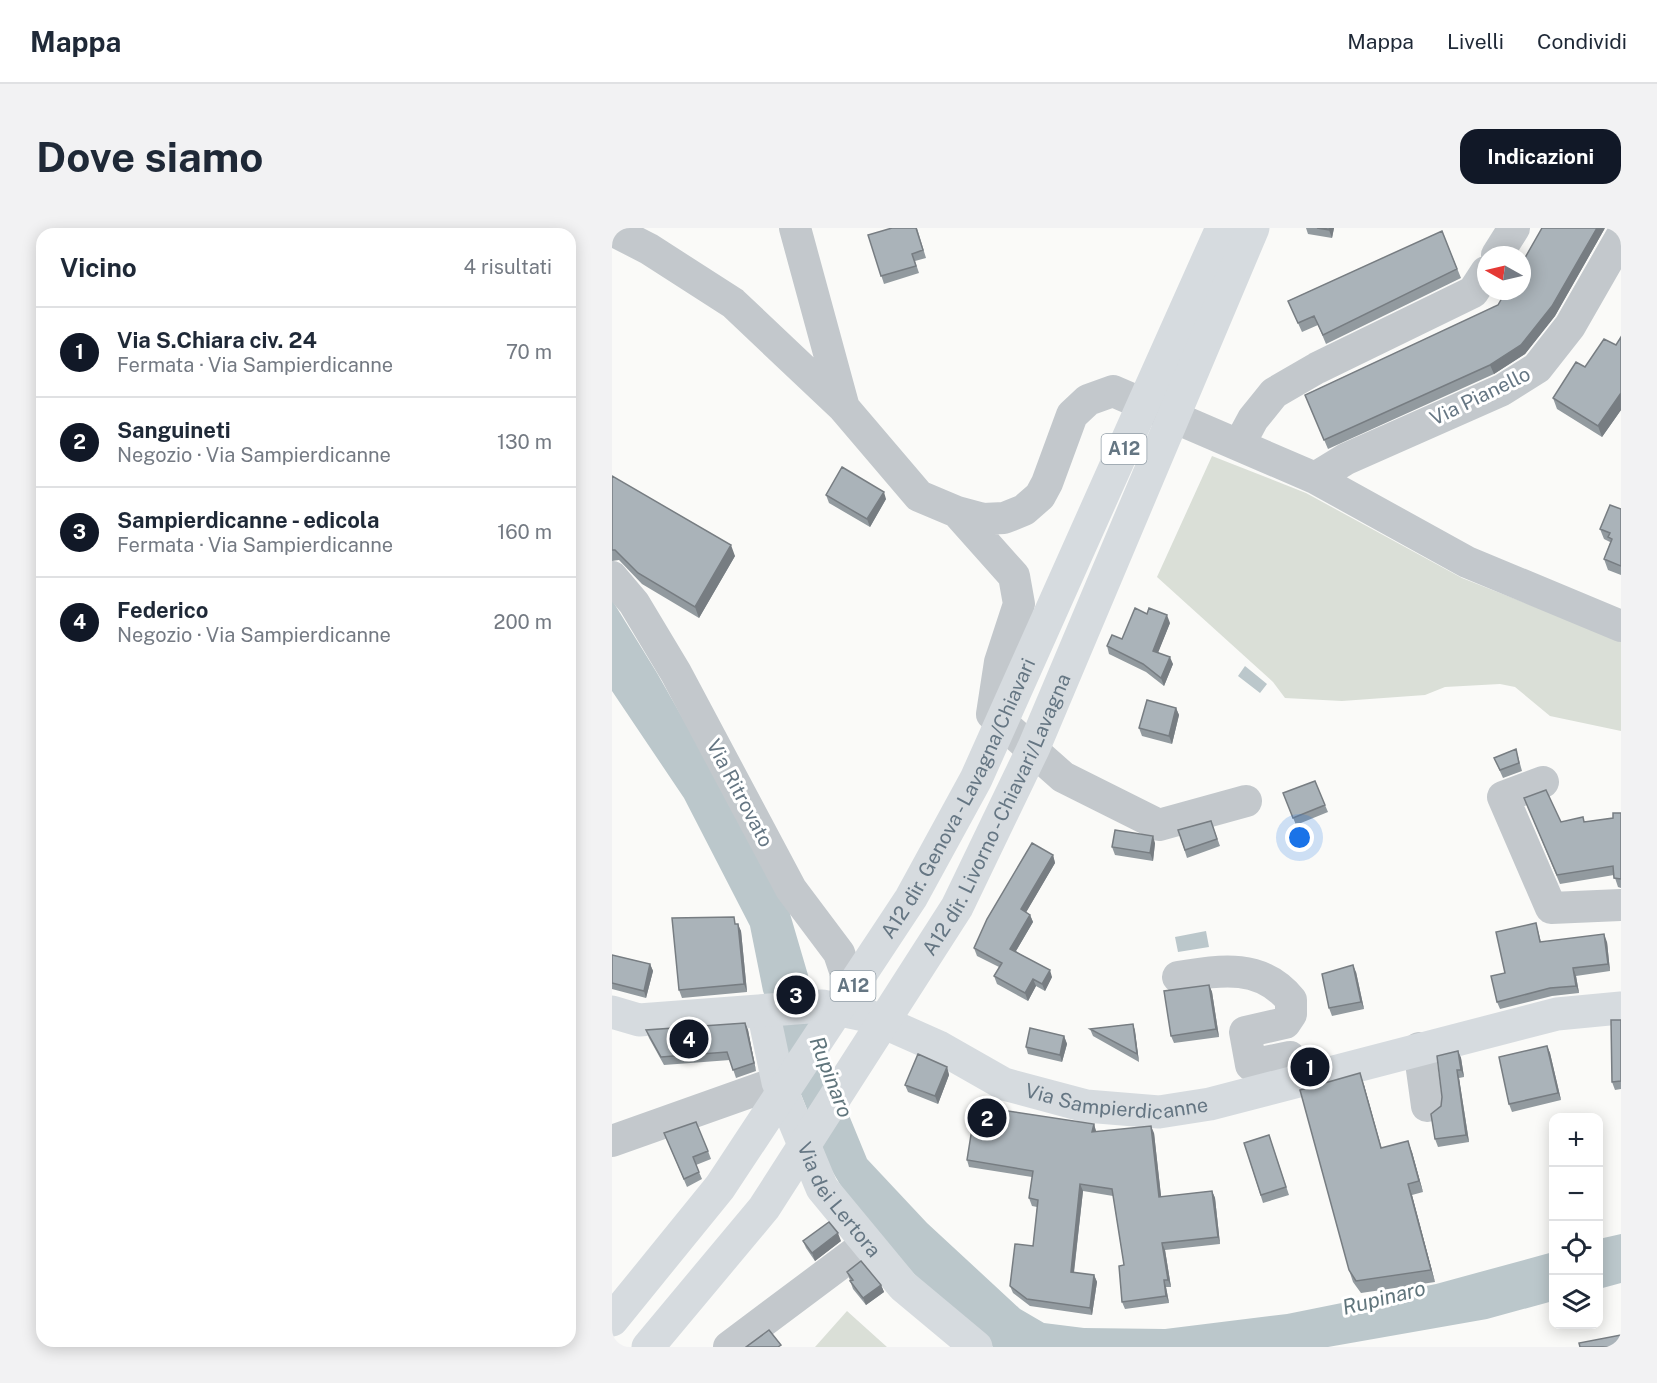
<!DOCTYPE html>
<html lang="it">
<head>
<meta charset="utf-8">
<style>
  body { margin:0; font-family:"Public Sans",sans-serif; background:#f2f2f3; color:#1f2937 }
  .controls { position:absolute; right:18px; bottom:18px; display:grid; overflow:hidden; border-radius:12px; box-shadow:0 3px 15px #0003 }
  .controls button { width:54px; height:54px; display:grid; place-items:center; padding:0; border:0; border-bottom:2px solid #e0e1e3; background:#fff; color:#1f2937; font:30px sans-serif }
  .compass { position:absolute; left:865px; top:18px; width:54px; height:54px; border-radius:50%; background:#fff; box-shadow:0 3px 15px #0003; rotate:278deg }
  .you { position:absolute; left:688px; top:610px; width:21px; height:21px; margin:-15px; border:4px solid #fff; border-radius:50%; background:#1a73e8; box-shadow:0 0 0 9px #1a73e833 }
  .badge { display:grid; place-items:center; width:39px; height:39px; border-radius:50%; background:#111827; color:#fff; font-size:20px; font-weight:700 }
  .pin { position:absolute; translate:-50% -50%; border:3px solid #fff; box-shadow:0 2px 6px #0006 }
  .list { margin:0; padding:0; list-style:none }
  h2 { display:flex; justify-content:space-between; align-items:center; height:78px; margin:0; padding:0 24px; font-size:26px }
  h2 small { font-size:20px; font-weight:400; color:#747a83 }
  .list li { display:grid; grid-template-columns:39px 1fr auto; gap:18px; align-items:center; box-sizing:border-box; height:90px; padding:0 24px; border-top:2px solid #e0e1e3 }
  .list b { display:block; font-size:22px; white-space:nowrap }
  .list p { margin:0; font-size:20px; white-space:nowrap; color:#747a83 }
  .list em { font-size:20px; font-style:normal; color:#747a83 }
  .icon { flex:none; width:33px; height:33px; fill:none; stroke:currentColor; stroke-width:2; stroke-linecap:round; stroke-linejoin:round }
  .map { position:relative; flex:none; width:1009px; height:1119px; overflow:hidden; border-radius:18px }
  header { display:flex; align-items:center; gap:36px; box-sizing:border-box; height:84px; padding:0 30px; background:#fff; border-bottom:2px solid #e0e1e3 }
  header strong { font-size:28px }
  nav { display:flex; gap:33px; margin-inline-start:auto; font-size:21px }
  .intro { display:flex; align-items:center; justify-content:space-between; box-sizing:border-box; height:144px; padding:0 36px }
  h1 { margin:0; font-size:42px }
  .button { padding:15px 27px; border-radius:18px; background:#111827; color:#fff; font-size:21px; font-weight:700 }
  main { display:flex; gap:36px; padding:0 36px }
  aside { flex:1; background:#fff; border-radius:18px; box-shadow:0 3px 15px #0003 }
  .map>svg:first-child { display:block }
</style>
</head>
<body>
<header>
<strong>Mappa</strong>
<nav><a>Mappa</a><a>Livelli</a><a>Condividi</a></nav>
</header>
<div class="intro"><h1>Dove siamo</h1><a class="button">Indicazioni</a></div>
<main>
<aside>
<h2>Vicino<small>4 risultati</small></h2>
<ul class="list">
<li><span class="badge">1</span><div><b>Via S.Chiara civ. 24</b><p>Fermata · Via Sampierdicanne</p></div><em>70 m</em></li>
<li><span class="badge">2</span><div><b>Sanguineti</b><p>Negozio · Via Sampierdicanne</p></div><em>130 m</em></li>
<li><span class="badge">3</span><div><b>Sampierdicanne - edicola</b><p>Fermata · Via Sampierdicanne</p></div><em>160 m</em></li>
<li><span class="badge">4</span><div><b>Federico</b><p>Negozio · Via Sampierdicanne</p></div><em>200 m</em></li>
</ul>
</aside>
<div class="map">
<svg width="1009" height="1119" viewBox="0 0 1009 1119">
  <rect width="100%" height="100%" fill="#fafaf8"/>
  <path fill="#dadfd7" d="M 600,228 L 694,265 L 850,350 L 1009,413 L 1009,503 L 938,488 L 903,459 L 888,456 L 833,459 L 813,467 L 730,473 L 673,470 L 661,454 L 545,349 Z
    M 235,1083 L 275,1119 L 203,1119 Z"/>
  <path fill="#bbc7cb" d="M 0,372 L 45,445 L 174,672 L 196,747 L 202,789 L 211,824 L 255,931 L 315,995 L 408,1081 L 432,1095 L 472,1100 L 553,1101 L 675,1086 L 824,1056 L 941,1024 L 941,1073 L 875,1091 L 716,1119 L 381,1119 L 328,1074 L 243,982 L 219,941 L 180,844 L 151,763 L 138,698 L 72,570 L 0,463 Z
    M 633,438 L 655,456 L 648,465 L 626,448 Z
    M 594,703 L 597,719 L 566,724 L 563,709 Z
    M 1009,1006 L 1009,1055 L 987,1061 L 987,1011 Z"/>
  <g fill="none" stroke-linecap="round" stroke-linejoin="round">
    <path stroke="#c3c8cc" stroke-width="32" d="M 183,0 L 232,180
      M 0,2 L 37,21 L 121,75 L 232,180 L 307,268 L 345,284 L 371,291 L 392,290 L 412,282 L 428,268 L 435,255 L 460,187 L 476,172 L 501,163 L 703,250 L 855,334 L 1009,398
      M 885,27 L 902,0
      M 627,217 L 641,191 L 662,165 L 705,140 L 861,64 L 874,44
      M 703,250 L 734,231 L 890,162 L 925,140 L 958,98 L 1009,9
      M 345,284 L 402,348 L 407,376 L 388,434 L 380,486 L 451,549 L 547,597 L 634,573
      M 0,349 L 22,375 L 64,445 L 179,661 L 227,725 L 246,781
      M 931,554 L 891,569 L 939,680 L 1009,677
      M 566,749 C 609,742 649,735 679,772 L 679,786 L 673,795 L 633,804 L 639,837 L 678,829 L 696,849
      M 807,820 L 815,878
      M 0,913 L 166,854
      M 117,1119 L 256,1015"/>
    <g stroke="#d6dbdf" stroke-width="33">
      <path id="s1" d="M 151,783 L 166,854 L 210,960 L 291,1058 L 364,1119"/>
      <path id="s2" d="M 0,784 L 27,792 L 210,778 L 257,788 L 327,819 L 392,856 L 474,878 L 547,884 L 598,876 L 945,786 L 1009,780"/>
    </g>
    <g stroke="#d6dbdf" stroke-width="33">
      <path id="s3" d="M 0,1092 L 108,959 L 299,670 L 364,551 L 610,0"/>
      <path id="s4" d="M 36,1119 L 152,980 L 345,679 L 422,519 L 641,0"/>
    </g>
  </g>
  <path fill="#929a9f" d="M 305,0 L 314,30 L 303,33 L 307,45 L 272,56 L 256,7 Z
    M 694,0 L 722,0 L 720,10 L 696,6 Z
    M 993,0 L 943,88 L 913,126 L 882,146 L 716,221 L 693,167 L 886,77 Z
    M 830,3 L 849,50 L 714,116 L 706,97 L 690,104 L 676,73 Z
    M 1009,109 L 1009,182 L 990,209 L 945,181 L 941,170 L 973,139 L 1004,117 Z
    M 0,248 L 123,328 L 87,390 L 30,356 L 7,332 L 0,333 Z
    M 214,267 L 274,271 L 258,299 L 217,275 Z
    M 1009,281 L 1009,347 L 996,342 L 992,331 L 998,315 L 998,314 L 992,311 L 988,301 Z
    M 558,395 L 546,424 L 561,436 L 552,458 L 534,444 L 497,426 L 495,418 L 510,411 Z
    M 564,480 L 567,487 L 560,516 L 530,508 L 527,500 Z
    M 904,521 L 910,543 L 891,550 L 882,530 Z
    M 671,565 L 713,577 L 716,584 L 684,597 Z
    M 912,570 L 949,594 L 972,594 L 1001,590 L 1009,585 L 1009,660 L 1006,659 L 1002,647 L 948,656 Z
    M 599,593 L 608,618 L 575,630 L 566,602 Z
    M 543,615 L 541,633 L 503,627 L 500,619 Z
    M 441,627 L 443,635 L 414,684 L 418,687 L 421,694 L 404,723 L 440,749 L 433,763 L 424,758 L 416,773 L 385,756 L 382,748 L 387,739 L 365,728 L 362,720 Z
    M 924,695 L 929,714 L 995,714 L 998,743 L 964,748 L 967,765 L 940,768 L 888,781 L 885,774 L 893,745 Z
    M 124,696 L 129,703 L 135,764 L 70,770 L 67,762 Z
    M 0,727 L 38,736 L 41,743 L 34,770 L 0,761 Z
    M 744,744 L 752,781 L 720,788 L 717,780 Z
    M 597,757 L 600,764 L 607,809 L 562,815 L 559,808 Z
    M 1009,792 L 1009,861 L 1003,862 L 1000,854 Z
    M 133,795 L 136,802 L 144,843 L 124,850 L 118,832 L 52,837 L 37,810 L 34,802 Z
    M 521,796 L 523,803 L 527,834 L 481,808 L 478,801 Z
    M 452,808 L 455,816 L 450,834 L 416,826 L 414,819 Z
    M 935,818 L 938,825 L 949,872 L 900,884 L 897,876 Z
    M 846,823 L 849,830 L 852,849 L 847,850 L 857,914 L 826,919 L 823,911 L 829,878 Z
    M 335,839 L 337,847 L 326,876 L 296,864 L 293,857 Z
    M 752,857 L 769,920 L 800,924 L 811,964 L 800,967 L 823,1054 L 749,1065 L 741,1054 L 737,1042 Z
    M 482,896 L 484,904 L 542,905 L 549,969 L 600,963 L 603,970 L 608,1016 L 553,1022 L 559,1059 L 554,1059 L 557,1075 L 513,1081 L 510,1074 L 512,1037 L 501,968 L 471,963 L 462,1045 L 482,1047 L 485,1054 L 480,1087 L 418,1078 L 401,1065 L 398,1058 L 421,1018 L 425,979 L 420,978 L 417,970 L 420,949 L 357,939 L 355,932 Z
    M 657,907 L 677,967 L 651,975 L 632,915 Z
    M 55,912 L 96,923 L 99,931 L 84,937 L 90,951 L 75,959 Z
    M 191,1013 L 229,1013 L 203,1033 L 194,1020 Z
    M 235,1044 L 269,1057 L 272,1064 L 254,1077 L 241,1061 Z"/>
  <path fill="#777d82" d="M 718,0 L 722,0 L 720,10 L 717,2 Z
    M 985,0 L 993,0 L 943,88 L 913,126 L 882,146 L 878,137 Z
    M 1009,165 L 1009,182 L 990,209 L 986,198 Z
    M 272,264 L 274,271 L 258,299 L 255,291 Z
    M 119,317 L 123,328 L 87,390 L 83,379 Z
    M 555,387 L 558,395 L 544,430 L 541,423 Z
    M 558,429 L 561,436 L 552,458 L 549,450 Z
    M 564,480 L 567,487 L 560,516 L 557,508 Z
    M 541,608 L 543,615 L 541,633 L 538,625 Z
    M 441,627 L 443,635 L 412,688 L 409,681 Z
    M 418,687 L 421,694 L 401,728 L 398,721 Z
    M 126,696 L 129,703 L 135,764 L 132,756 Z
    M 992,706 L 995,714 L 998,743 L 996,736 Z
    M 38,736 L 41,743 L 34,770 L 32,763 Z
    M 741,737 L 744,744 L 752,781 L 749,774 Z
    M 961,740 L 964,748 L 967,765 L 964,758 Z
    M 438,742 L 440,749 L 433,763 L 430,756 Z
    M 421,751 L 424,758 L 416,773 L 413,765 Z
    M 597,757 L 600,764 L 607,809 L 604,801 Z
    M 133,795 L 136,802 L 144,843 L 142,835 Z
    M 521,796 L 523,803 L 527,834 L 525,826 Z
    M 452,808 L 455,816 L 450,834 L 448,827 Z
    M 935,818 L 938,825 L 949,872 L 946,865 Z
    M 846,823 L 849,830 L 852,849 L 849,842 Z
    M 335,839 L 337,847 L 326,876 L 323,868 Z
    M 845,842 L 847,850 L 857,914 L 854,907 Z
    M 748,845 L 752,857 L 773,932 L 769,920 Z
    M 482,896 L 484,903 L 483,911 L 480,904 Z
    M 539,898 L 542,905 L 550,976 L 547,969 Z
    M 796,913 L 800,924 L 811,964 L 807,953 Z
    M 468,956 L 471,963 L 461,1051 L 459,1044 Z
    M 796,956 L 800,967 L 823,1054 L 819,1042 Z
    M 600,963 L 603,970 L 608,1016 L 606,1009 Z
    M 226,1005 L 229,1013 L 203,1033 L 200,1025 Z
    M 550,1015 L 553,1022 L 559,1059 L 556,1052 Z
    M 482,1047 L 485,1054 L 480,1087 L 478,1080 Z
    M 552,1052 L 554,1059 L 557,1075 L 554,1068 Z
    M 269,1057 L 272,1064 L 254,1077 L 251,1070 Z"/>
  <path fill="#aab3b9" stroke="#777d82" stroke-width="1.5" d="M 280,0 L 304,0 L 311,22 L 300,26 L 304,38 L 269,48 L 256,7 Z
    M 705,0 L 718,0 L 717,2 Z
    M 930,0 L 985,0 L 940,78 L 909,117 L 878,137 L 712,212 L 693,167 L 886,77 L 894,63 L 910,63 L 910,35 Z
    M 830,3 L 845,41 L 711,107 L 702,88 L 686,95 L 676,73 Z
    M 1009,109 L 1009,165 L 986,198 L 941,170 L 964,134 L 973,139 L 992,111 L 1004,117 Z
    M 230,239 L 272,264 L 255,291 L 214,267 Z
    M 0,248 L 119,317 L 83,379 L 26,345 L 3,322 L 0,322 Z
    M 998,277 L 1009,281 L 1009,338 L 992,331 L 1000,311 L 996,309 L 998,305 L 988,301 Z
    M 523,380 L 535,386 L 537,380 L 555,387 L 541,423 L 558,429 L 549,450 L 531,436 L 495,418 L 500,407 L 510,411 Z
    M 535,472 L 564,480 L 557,508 L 527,500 Z
    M 904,521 L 907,535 L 888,542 L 882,530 Z
    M 703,553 L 713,577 L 681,590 L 671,565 Z
    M 934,562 L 949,594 L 971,589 L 972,594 L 1001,590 L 1001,585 L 1009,585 L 1009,651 L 1002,650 L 1001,638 L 945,647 L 912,570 Z
    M 599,593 L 605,611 L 573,622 L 566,602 Z
    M 503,602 L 541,608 L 538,625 L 500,619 Z
    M 420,615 L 441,627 L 409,681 L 418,687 L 398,721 L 438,742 L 430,756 L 421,751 L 413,765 L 382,748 L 390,735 L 362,720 L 375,691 Z
    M 122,689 L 123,696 L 126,696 L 132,756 L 67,762 L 60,690 Z
    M 924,695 L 928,714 L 992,706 L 996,736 L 961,740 L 964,758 L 938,760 L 885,774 L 879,748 L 893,745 L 884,704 Z
    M 0,727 L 38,736 L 32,763 L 0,755 Z
    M 741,737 L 749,774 L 717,780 L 710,746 Z
    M 597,757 L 604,801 L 559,808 L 552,763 Z
    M 999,792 L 1009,792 L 1009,853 L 1000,854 Z
    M 133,795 L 142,835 L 121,842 L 115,824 L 49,829 L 34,802 Z
    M 521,796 L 525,826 L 478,801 Z
    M 418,800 L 452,808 L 448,827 L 414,819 Z
    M 935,818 L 946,865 L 897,876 L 887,829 Z
    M 846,823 L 849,842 L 845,842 L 854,907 L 823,911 L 819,886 L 829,878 L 830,869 L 825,828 Z
    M 306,826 L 335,839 L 323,868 L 293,857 Z
    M 748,845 L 769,920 L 796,913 L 807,953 L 796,956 L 819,1042 L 744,1053 L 737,1042 L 688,862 Z
    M 389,882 L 482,896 L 480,904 L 539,898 L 547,969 L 600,963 L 606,1009 L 550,1015 L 556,1052 L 552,1052 L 554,1068 L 510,1074 L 507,1038 L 512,1037 L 500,961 L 468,956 L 459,1044 L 482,1047 L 478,1080 L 415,1071 L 398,1058 L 403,1016 L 421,1018 L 426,972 L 417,970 L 421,943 L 355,932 L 362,888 Z
    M 84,894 L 96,923 L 81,929 L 87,944 L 72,951 L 52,905 Z
    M 657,907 L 674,959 L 649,967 L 632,915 Z
    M 217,994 L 226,1005 L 200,1025 L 191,1013 Z
    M 249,1033 L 269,1057 L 251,1070 L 238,1053 L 241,1052 L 235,1044 Z
    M 157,1102 L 169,1117 L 166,1119 L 134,1119 Z
    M 1009,1107 L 1009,1119 L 968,1119 L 967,1115 Z"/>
  <g text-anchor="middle" stroke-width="6" stroke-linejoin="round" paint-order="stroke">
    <g fill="#fff" stroke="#939fa8" stroke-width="1.5">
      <rect x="489.5" y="206" width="45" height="30" rx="4.5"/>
      <rect x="218.5" y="743" width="45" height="30" rx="4.5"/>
    </g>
    <g font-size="18" font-weight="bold" fill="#657683">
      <text x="512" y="227">A12</text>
      <text x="241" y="764">A12</text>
    </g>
    <g font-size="20" fill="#657683" stroke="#fff">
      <text transform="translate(868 168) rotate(-26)" y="7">Via Pianello</text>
      <text transform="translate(128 565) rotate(62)" y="7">Via Ritrovato</text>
      <text dy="7" stroke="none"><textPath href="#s3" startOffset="628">A12 dir. Genova - Lavagna/Chiavari</textPath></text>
      <text dy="7" stroke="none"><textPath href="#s4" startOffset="639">A12 dir. Livorno - Chiavari/Lavagna</textPath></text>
      <text dy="7" stroke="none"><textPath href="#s2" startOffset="526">Via Sampierdicanne</textPath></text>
      <text dy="7" stroke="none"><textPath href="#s1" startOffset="206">Via dei Lertora</textPath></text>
    </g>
    <g font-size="21" font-style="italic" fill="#60757c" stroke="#fff">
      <text transform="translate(219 849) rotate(69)" y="7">Rupinaro</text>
      <text transform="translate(772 1070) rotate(-14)" y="7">Rupinaro</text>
    </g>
  </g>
</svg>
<div class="controls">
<button>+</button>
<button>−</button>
<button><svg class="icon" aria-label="locate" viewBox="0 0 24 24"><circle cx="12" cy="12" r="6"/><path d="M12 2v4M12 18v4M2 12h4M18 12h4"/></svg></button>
<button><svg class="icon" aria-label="layers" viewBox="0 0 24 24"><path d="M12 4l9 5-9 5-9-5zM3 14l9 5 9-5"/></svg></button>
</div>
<svg class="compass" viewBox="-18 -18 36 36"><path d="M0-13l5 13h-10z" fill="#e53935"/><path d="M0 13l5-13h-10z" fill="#747a83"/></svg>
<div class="you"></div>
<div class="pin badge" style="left:698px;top:839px">1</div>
<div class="pin badge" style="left:375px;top:890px">2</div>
<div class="pin badge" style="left:184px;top:767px">3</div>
<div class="pin badge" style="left:77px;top:811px">4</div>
</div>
</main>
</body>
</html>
